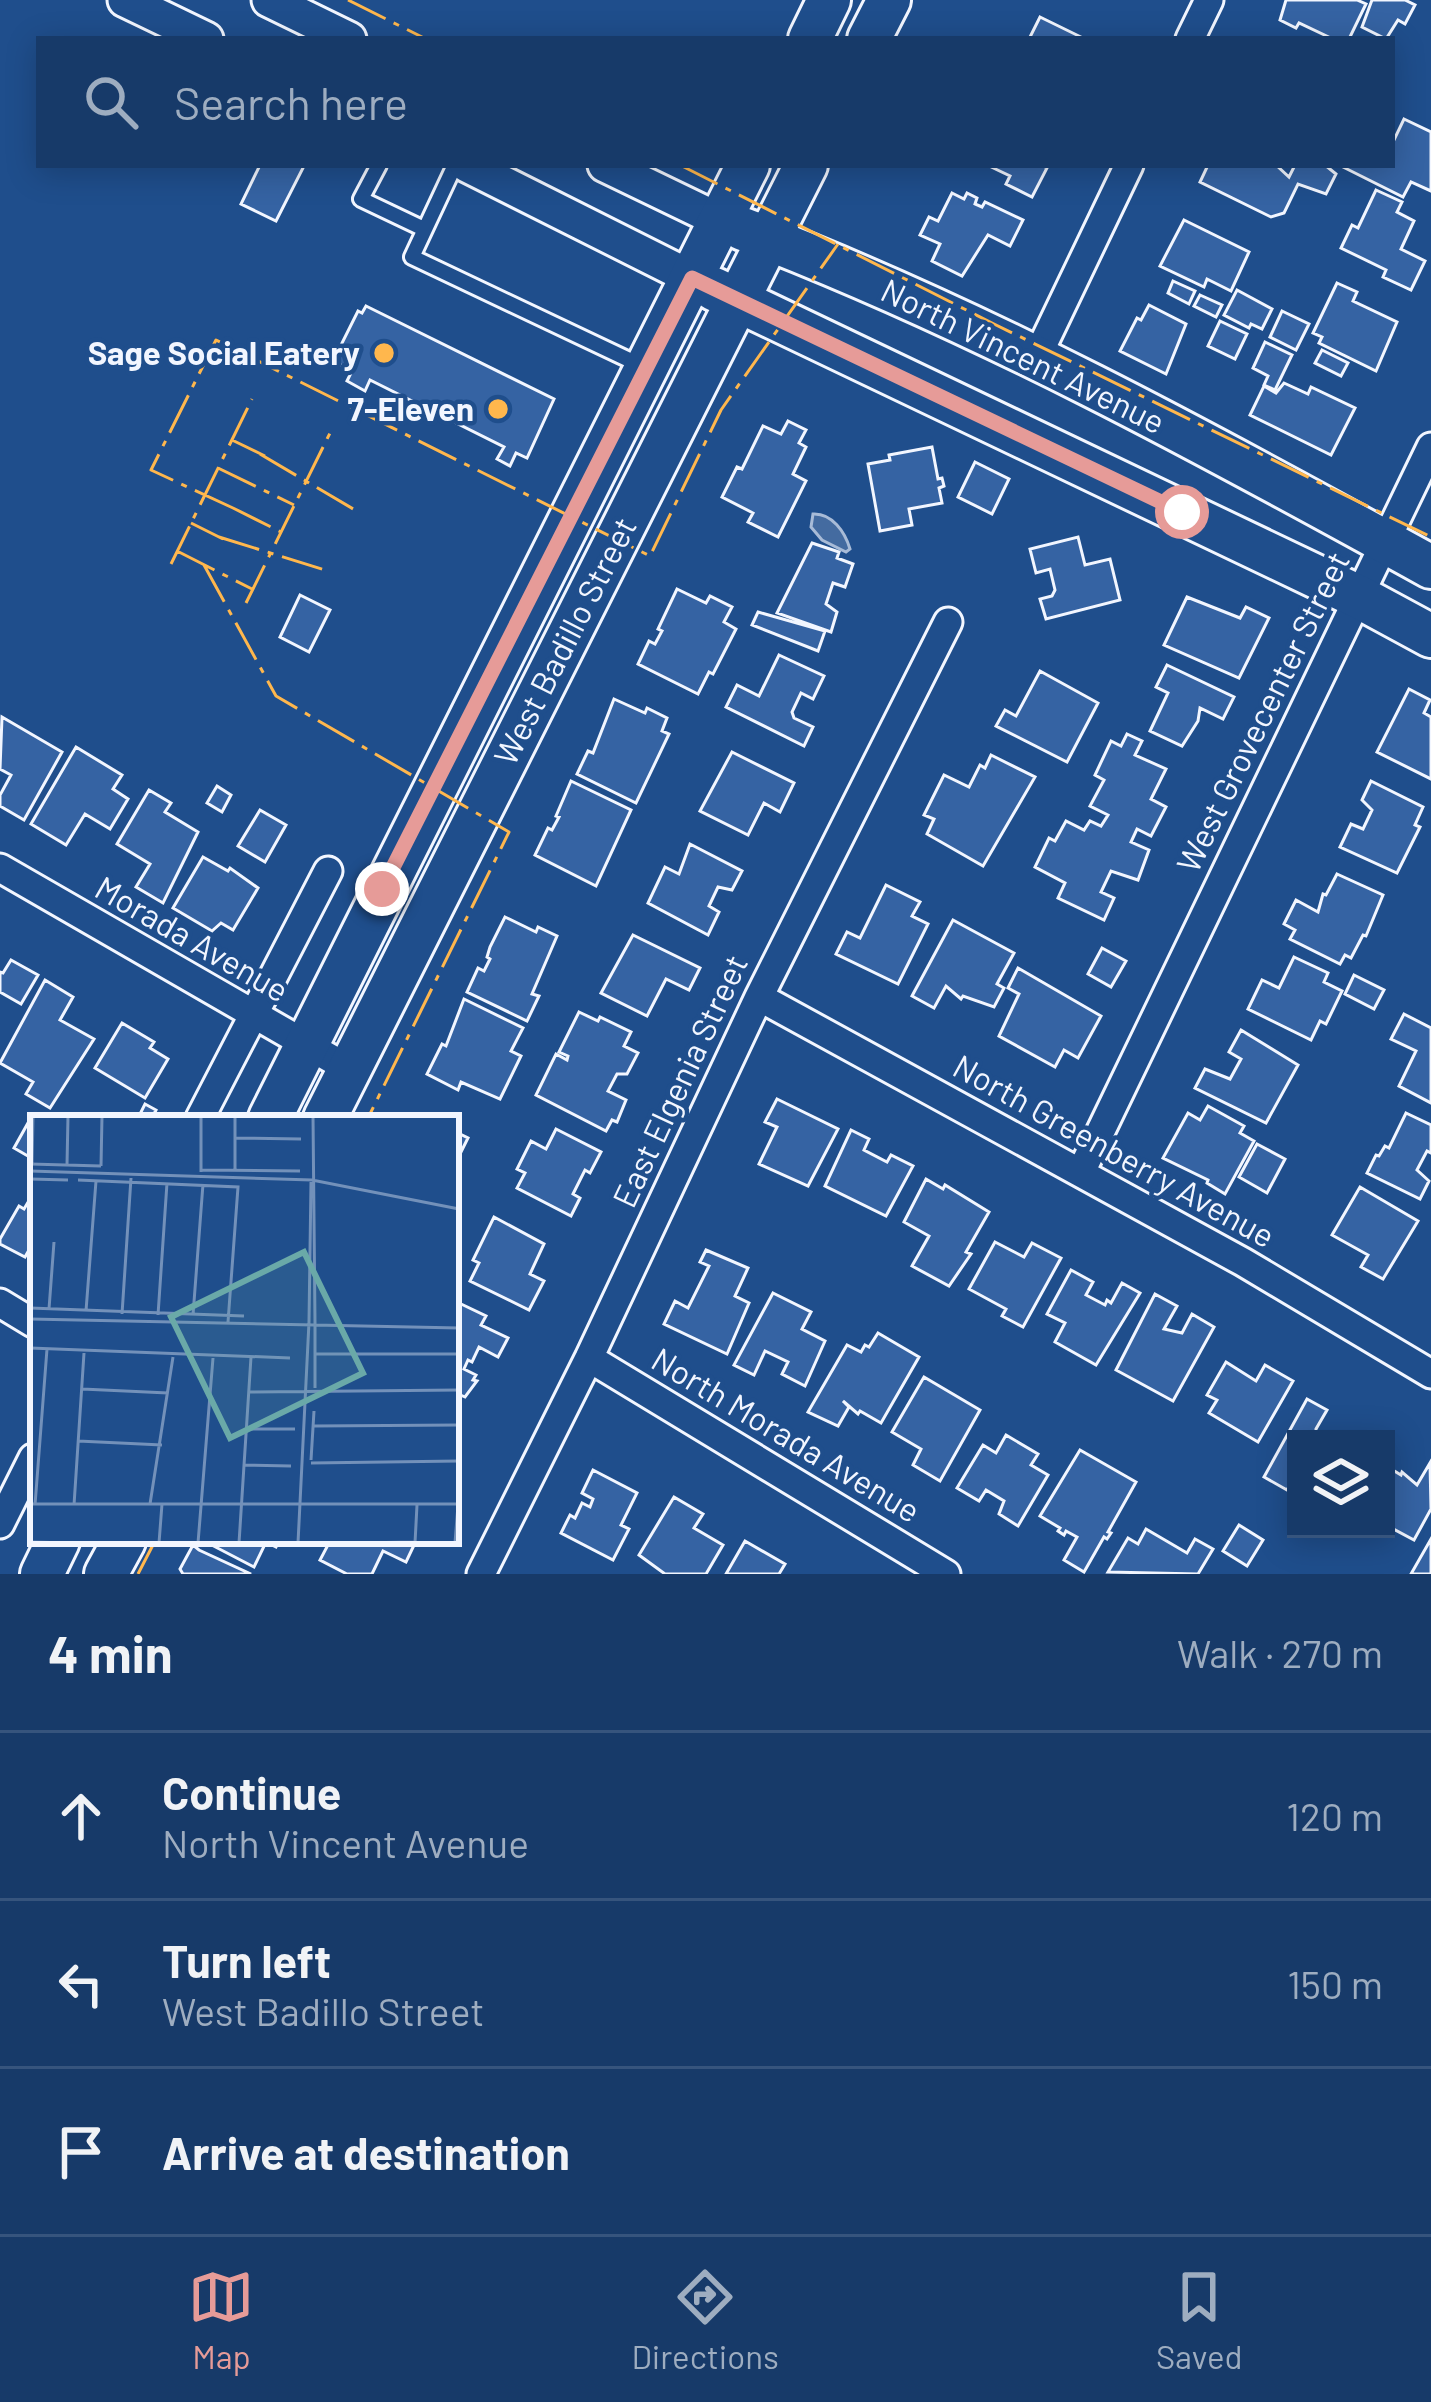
<!DOCTYPE html>
<html lang="en">
<head>
<meta charset="utf-8">
<style>
  body { margin:0; font-family:Barlow,sans-serif; background:#20416f; color:#f1f3f6 }
  .controls { position:absolute; right:36px; bottom:36px; display:grid; overflow:hidden; border-radius:0px; box-shadow:0 6px 30px #0003 }
  .controls button { width:108px; height:108px; display:grid; place-items:center; padding:0; border:0; border-bottom:3px solid #36547d; background:#173a69; color:#f1f3f6; font:60px sans-serif }
  .stop { position:absolute; width:36px; height:36px; margin:-27px; border:9px solid #e69b98; border-radius:50%; background:#fff }
  .stop.end { background:#e69b98; border-color:#fff; box-shadow:0 3px 12px #0008 }
  .list { margin:0; padding:0; list-style:none }
  h2 { display:flex; justify-content:space-between; align-items:center; height:156px; margin:0; padding:0 48px; font-size:51px }
  h2 small { font-size:39px; font-weight:400; color:#9eadc0 }
  .list li { display:grid; grid-template-columns:78px 1fr auto; gap:36px; align-items:center; box-sizing:border-box; height:168px; padding:0 48px; border-top:3px solid #36547d }
  .list b { display:block; font-size:45px; white-space:nowrap }
  .list p { margin:0; font-size:39px; white-space:nowrap; color:#9eadc0 }
  .list em { font-size:39px; font-style:normal; color:#9eadc0 }
  .icon { flex:none; width:66px; height:66px; fill:none; stroke:currentColor; stroke-width:2; stroke-linecap:round; stroke-linejoin:round }
  .map { position:relative; flex:none; width:1431px; height:1574px; overflow:hidden }
  .search { position:absolute; background:#173a69; box-shadow:0 6px 30px #0003; left:36px; right:36px; top:36px; height:132px; display:flex; align-items:center; gap:30px; box-sizing:border-box; padding:0 42px; border-radius:0px; color:#9eadc0; font-size:45px }
  .sheet { height:660px; background:#173a69 }
  nav { display:flex; justify-content:space-around; align-items:center; box-sizing:border-box; height:168px; border-top:3px solid #36547d; background:#173a69; font-size:33px; color:#9eadc0 }
  nav a { display:grid; justify-items:center; gap:6px }
  nav .on { color:#e69b98 }
  .map>svg:first-child { display:block }
</style>
</head>
<body>
<div class="map">
<svg width="1431" height="1574" viewBox="0 0 1431 1574">
  <rect width="100%" height="100%" fill="#1f4e8c"/>
  <path fill="#446ba0" stroke="#a8bbd7" stroke-width="3" d="M 813,514 C 832,513 845,532 850,549 L 846,552 L 822,540 L 811,527 Z"/>
  <path fill="#3563a3" stroke="#f2f6ff" stroke-width="3" d="M 1286,0 L 1357,0 L 1366,4 L 1349,39 L 1333,39 L 1299,23 L 1296,28 L 1280,20 Z
    M 1372,0 L 1405,0 L 1415,5 L 1405,24 L 1398,20 L 1386,39 L 1362,27 Z
    M 1040,17 L 1085,39 L 1029,39 Z
    M 1404,119 L 1431,132 L 1431,191 L 1411,182 L 1403,197 L 1341,166 L 1392,165 L 1392,144 Z
    M 260,165 L 304,166 L 276,221 L 241,204 Z
    M 987,165 L 1041,165 L 1047,168 L 1032,197 L 1006,184 L 1010,176 Z
    M 1208,165 L 1276,165 L 1289,177 L 1295,165 L 1325,165 L 1336,174 L 1326,194 L 1298,184 L 1284,213 L 1271,217 L 1200,182 Z
    M 1376,190 L 1402,202 L 1397,212 L 1414,221 L 1401,249 L 1425,261 L 1411,290 L 1383,277 L 1386,270 L 1341,248 L 1352,225 L 1358,228 Z
    M 952,193 L 964,199 L 967,193 L 977,198 L 975,204 L 982,207 L 985,202 L 1023,220 L 1010,246 L 988,235 L 962,276 L 932,261 L 940,244 L 920,235 L 929,217 L 938,221 Z
    M 1184,220 L 1249,252 L 1231,291 L 1207,279 L 1204,287 L 1160,266 Z
    M 1173,281 L 1195,291 L 1189,304 L 1168,293 Z
    M 1337,283 L 1357,292 L 1353,301 L 1397,322 L 1376,371 L 1319,343 L 1322,337 L 1313,333 Z
    M 1237,290 L 1272,309 L 1262,329 L 1251,324 L 1249,328 L 1224,315 Z
    M 1200,295 L 1222,305 L 1216,317 L 1194,306 Z
    M 1149,305 L 1186,324 L 1166,374 L 1120,351 L 1137,318 L 1141,320 Z
    M 366,306 L 554,399 L 527,458 L 516,453 L 510,466 L 497,459 L 504,447 L 370,380 L 365,391 L 347,381 L 352,371 L 333,361 L 358,311 L 362,313 Z
    M 1282,311 L 1309,324 L 1296,350 L 1270,337 Z
    M 1220,321 L 1247,334 L 1235,359 L 1208,346 Z
    M 1265,342 L 1292,355 L 1275,390 L 1264,385 L 1268,376 L 1253,368 Z
    M 1322,350 L 1348,363 L 1341,376 L 1315,363 Z
    M 1284,383 L 1308,394 L 1311,387 L 1355,408 L 1331,455 L 1250,415 L 1264,386 L 1276,393 Z
    M 788,421 L 806,430 L 799,443 L 806,447 L 793,474 L 806,481 L 778,537 L 748,522 L 753,513 L 722,497 L 737,467 L 742,469 L 763,426 L 781,434 Z
    M 932,447 L 938,479 L 942,478 L 944,486 L 939,488 L 942,503 L 909,509 L 912,525 L 880,531 L 868,464 L 890,460 L 889,455 Z
    M 975,462 L 1009,479 L 992,514 L 958,497 Z
    M 1078,537 L 1085,565 L 1110,559 L 1120,600 L 1046,619 L 1040,599 L 1052,596 L 1055,590 L 1050,569 L 1036,573 L 1030,549 Z
    M 812,543 L 839,552 L 837,558 L 853,564 L 845,587 L 833,583 L 826,604 L 837,612 L 831,632 L 777,613 Z
    M 677,589 L 706,603 L 710,596 L 732,607 L 724,622 L 736,629 L 713,674 L 709,672 L 698,694 L 638,664 L 649,641 L 655,644 L 662,631 L 658,629 Z
    M 300,595 L 330,610 L 309,652 L 280,637 Z
    M 1187,597 L 1240,618 L 1246,607 L 1269,618 L 1239,678 L 1164,645 Z
    M 758,612 L 825,631 L 818,651 L 752,625 Z
    M 779,655 L 824,676 L 813,699 L 801,693 L 792,712 L 794,718 L 813,727 L 804,746 L 726,707 L 737,685 L 759,696 Z
    M 1167,665 L 1234,697 L 1223,719 L 1200,708 L 1198,721 L 1182,746 L 1150,731 L 1168,693 L 1156,687 Z
    M 1040,671 L 1098,703 L 1067,762 L 996,726 L 1005,710 L 1016,716 Z
    M 1409,689 L 1430,700 L 1424,713 L 1431,717 L 1431,779 L 1377,752 Z
    M 614,699 L 645,713 L 647,708 L 667,718 L 662,731 L 669,734 L 636,803 L 577,774 L 588,751 L 593,753 Z
    M 2,717 L 62,752 L 24,820 L 0,806 L 0,795 L 11,775 L 0,769 Z
    M 1127,734 L 1142,741 L 1135,755 L 1166,769 L 1151,799 L 1166,807 L 1151,836 L 1137,829 L 1131,842 L 1149,850 L 1138,880 L 1111,871 L 1101,892 L 1114,898 L 1104,920 L 1058,898 L 1065,883 L 1035,867 L 1049,838 L 1055,841 L 1066,821 L 1084,830 L 1090,821 L 1101,826 L 1108,815 L 1090,806 L 1104,780 L 1095,775 L 1111,741 L 1121,746 Z
    M 76,747 L 122,775 L 113,789 L 128,799 L 110,829 L 85,814 L 66,845 L 31,824 Z
    M 732,752 L 794,783 L 780,812 L 764,803 L 748,835 L 700,811 Z
    M 991,755 L 1035,777 L 983,866 L 927,834 L 934,819 L 924,815 L 944,775 L 969,787 L 980,765 L 985,768 Z
    M 571,781 L 631,810 L 596,886 L 535,855 L 548,828 L 552,830 L 559,817 L 556,816 Z
    M 1371,781 L 1423,807 L 1415,825 L 1420,827 L 1397,873 L 1340,847 L 1351,824 L 1363,829 L 1372,810 L 1362,800 Z
    M 217,786 L 231,795 L 222,812 L 207,803 Z
    M 149,790 L 171,803 L 165,812 L 198,832 L 163,903 L 136,887 L 150,864 L 117,844 Z
    M 260,810 L 286,825 L 265,862 L 238,846 Z
    M 690,844 L 742,871 L 732,890 L 718,887 L 709,906 L 719,912 L 708,935 L 648,903 L 665,867 L 679,874 Z
    M 203,857 L 228,871 L 230,868 L 258,888 L 233,930 L 221,923 L 212,931 L 173,908 Z
    M 1337,874 L 1383,895 L 1366,936 L 1363,935 L 1351,958 L 1345,955 L 1340,964 L 1290,939 L 1295,930 L 1284,924 L 1296,900 L 1318,912 L 1323,894 L 1326,895 Z
    M 886,885 L 920,902 L 912,916 L 928,924 L 898,984 L 836,954 L 847,932 L 860,938 Z
    M 505,917 L 536,932 L 538,927 L 557,936 L 532,994 L 539,996 L 527,1021 L 467,992 L 478,968 L 484,971 L 490,959 L 487,957 L 490,947 Z
    M 953,920 L 1014,953 L 997,984 L 1004,988 L 994,1007 L 963,996 L 961,999 L 946,986 L 934,1008 L 912,996 Z
    M 633,935 L 700,968 L 689,990 L 666,979 L 647,1016 L 601,993 Z
    M 1102,948 L 1126,961 L 1111,987 L 1088,974 Z
    M 1294,957 L 1328,973 L 1324,982 L 1342,991 L 1326,1024 L 1320,1021 L 1311,1040 L 1248,1009 L 1262,980 L 1279,988 Z
    M 11,960 L 38,975 L 21,1004 L 0,992 L 0,972 L 3,973 Z
    M 1018,968 L 1101,1016 L 1078,1058 L 1064,1050 L 1055,1067 L 999,1036 L 1019,994 L 1008,988 Z
    M 1354,975 L 1384,990 L 1374,1009 L 1345,994 Z
    M 45,980 L 73,997 L 60,1020 L 94,1039 L 50,1108 L 26,1094 L 33,1082 L 0,1063 Z
    M 464,999 L 523,1028 L 511,1051 L 521,1056 L 500,1099 L 461,1082 L 458,1090 L 427,1074 L 442,1044 L 446,1046 Z
    M 579,1012 L 598,1021 L 600,1017 L 631,1032 L 624,1046 L 638,1053 L 627,1074 L 617,1074 L 608,1091 L 626,1100 L 617,1122 L 612,1120 L 606,1131 L 536,1095 L 556,1054 L 567,1060 L 568,1056 L 559,1052 Z
    M 1404,1014 L 1431,1028 L 1431,1103 L 1399,1086 L 1416,1051 L 1391,1039 Z
    M 122,1023 L 154,1042 L 150,1048 L 168,1059 L 145,1098 L 95,1068 Z
    M 1241,1030 L 1298,1065 L 1266,1123 L 1195,1088 L 1205,1069 L 1230,1079 L 1241,1059 L 1229,1052 Z
    M 777,1099 L 838,1129 L 808,1186 L 759,1164 L 777,1127 L 765,1122 Z
    M 145,1104 L 156,1110 L 152,1118 L 139,1116 Z
    M 1208,1106 L 1244,1126 L 1240,1133 L 1254,1141 L 1225,1194 L 1207,1183 L 1208,1180 L 1163,1158 L 1188,1113 L 1200,1120 Z
    M 1406,1113 L 1431,1125 L 1431,1153 L 1427,1151 L 1417,1170 L 1429,1181 L 1420,1199 L 1367,1173 L 1376,1155 L 1379,1156 L 1385,1146 L 1389,1148 Z
    M 28,1123 L 33,1125 L 33,1159 L 14,1148 Z
    M 556,1129 L 601,1152 L 590,1173 L 585,1170 L 573,1194 L 580,1198 L 571,1216 L 517,1188 L 525,1173 L 517,1169 L 531,1141 L 546,1149 Z
    M 851,1130 L 869,1139 L 864,1150 L 887,1162 L 891,1155 L 913,1166 L 886,1216 L 825,1186 Z
    M 456,1132 L 468,1138 L 456,1162 Z
    M 1257,1144 L 1285,1159 L 1267,1193 L 1239,1177 Z
    M 926,1179 L 943,1189 L 945,1185 L 989,1212 L 966,1252 L 971,1254 L 949,1286 L 912,1266 L 929,1236 L 904,1222 Z
    M 1360,1187 L 1418,1221 L 1383,1279 L 1361,1267 L 1368,1255 L 1332,1235 Z
    M 33,1194 L 33,1243 L 25,1257 L 0,1244 L 0,1239 L 19,1206 L 24,1209 Z
    M 494,1217 L 544,1244 L 530,1274 L 544,1281 L 529,1310 L 470,1281 L 479,1263 L 473,1260 Z
    M 995,1242 L 1024,1257 L 1032,1243 L 1061,1258 L 1023,1327 L 1002,1316 L 1006,1309 L 969,1289 Z
    M 706,1250 L 748,1268 L 735,1296 L 749,1303 L 727,1354 L 664,1324 L 675,1301 L 688,1308 L 709,1266 L 700,1262 Z
    M 1071,1270 L 1093,1282 L 1086,1295 L 1105,1305 L 1107,1300 L 1111,1303 L 1122,1283 L 1140,1293 L 1096,1365 L 1055,1342 L 1065,1323 L 1047,1314 Z
    M 773,1293 L 811,1312 L 802,1329 L 825,1341 L 805,1386 L 782,1374 L 788,1362 L 765,1351 L 754,1375 L 734,1365 Z
    M 1155,1294 L 1177,1306 L 1164,1329 L 1182,1333 L 1192,1314 L 1214,1327 L 1173,1401 L 1116,1370 Z
    M 459,1303 L 486,1316 L 481,1325 L 508,1338 L 498,1357 L 479,1347 L 472,1362 L 468,1360 L 464,1369 L 476,1375 L 473,1380 L 477,1381 L 465,1397 L 456,1393 Z
    M 878,1333 L 919,1357 L 881,1423 L 860,1411 L 858,1414 L 843,1401 L 849,1407 L 838,1426 L 808,1412 L 847,1345 L 861,1352 L 865,1345 L 869,1347 Z
    M 1226,1362 L 1256,1381 L 1265,1365 L 1293,1381 L 1258,1442 L 1209,1413 L 1217,1400 L 1207,1395 Z
    M 924,1377 L 980,1410 L 940,1481 L 913,1465 L 921,1449 L 892,1432 Z
    M 1307,1399 L 1327,1410 L 1316,1429 L 1316,1434 L 1325,1439 L 1296,1439 L 1296,1483 L 1292,1481 L 1287,1490 L 1264,1477 Z
    M 1006,1435 L 1038,1454 L 1031,1465 L 1048,1475 L 1018,1526 L 999,1514 L 1004,1501 L 986,1490 L 979,1501 L 957,1488 L 983,1445 L 996,1453 Z
    M 1080,1450 L 1136,1482 L 1108,1532 L 1111,1533 L 1107,1539 L 1104,1537 L 1084,1572 L 1064,1560 L 1077,1537 L 1066,1531 L 1064,1535 L 1058,1531 L 1060,1528 L 1040,1516 Z
    M 1430,1463 L 1431,1509 L 1414,1540 L 1386,1525 L 1386,1466 L 1401,1475 L 1402,1472 L 1417,1485 Z
    M 593,1470 L 637,1493 L 621,1525 L 629,1529 L 613,1560 L 561,1533 L 570,1515 L 575,1518 L 582,1503 L 590,1507 L 593,1499 L 582,1493 Z
    M 674,1497 L 703,1514 L 694,1528 L 723,1545 L 706,1574 L 665,1574 L 639,1555 Z
    M 1239,1525 L 1263,1540 L 1247,1566 L 1223,1551 Z
    M 1146,1529 L 1187,1553 L 1195,1539 L 1213,1549 L 1198,1574 L 1108,1572 L 1128,1538 L 1138,1544 Z
    M 1431,1539 L 1431,1574 L 1411,1574 Z
    M 204,1541 L 279,1541 L 276,1547 L 266,1542 L 254,1567 Z
    M 330,1541 L 416,1541 L 406,1562 L 383,1551 L 372,1574 L 347,1574 L 320,1560 Z
    M 745,1541 L 785,1564 L 779,1574 L 726,1574 Z
    M 193,1545 L 199,1550 L 251,1574 L 183,1574 L 180,1569 Z"/>
  <g fill="none" stroke-linecap="round" stroke-linejoin="round">
    <g stroke="#f2f6ff" stroke-width="20">
      <path id="service" d="M 379,165 L 361,199 L 424,229
        M 455,165 L 412,257 L 642,366"/>
    </g>
    <g stroke="#f2f6ff" stroke-width="33">
      <path id="minor" d="M 1190,39 L 1209,0
        M 1036,359 L 1129,165
        M 0,868 L 349,1069
        M 759,997 L 1243,1262 L 1431,1374
        M 200,1118 L 328,871
        M 1081,1172 L 1431,447
        M 0,1303 L 33,1323
        M 589,1358 L 946,1574
        M 0,1524 L 33,1458
        M 481,1574 L 589,1358 L 759,997 L 948,622"/>
    </g>
    <g stroke="#f2f6ff" stroke-width="39">
      <path id="tertiary" d="M 125,0 L 206,39
        M 269,0 L 349,39
        M 467,165 L 692,278
        M 605,165 L 721,221"/>
    </g>
    <g stroke="#f2f6ff" stroke-width="48">
      <path id="primary" d="M 810,39 L 829,0
        M 869,39 L 889,0
        M 743,229 C 981,320 1208,444 1431,567
        M 714,289 L 1359,597 L 1431,636
        M 270,1118 L 748,165
        M 325,1118 L 806,165
        M 42,1574 L 58,1541
        M 106,1574 L 124,1541"/>
    </g>
    <use href="#service" stroke="#1f4e8c" stroke-width="14"/>
    <use href="#minor" stroke="#1f4e8c" stroke-width="27"/>
    <use href="#tertiary" stroke="#1f4e8c" stroke-width="33"/>
    <use href="#primary" stroke="#1f4e8c" stroke-width="42"/>
    <path stroke="#ffb74d" stroke-width="3" stroke-dasharray="42 9 6 9" stroke-linecap="butt" d="M 348,0 L 426,39
      M 680,165 L 994,324 L 1431,537
      M 232,440 L 265,456
      M 260,454 L 360,513
      M 218,468 L 294,505
      M 233,508 L 151,470 L 216,340 L 650,556 L 721,410 L 838,244
      M 233,508 L 281,532
      M 191,523 L 223,539
      M 219,537 L 328,571
      M 177,551 L 252,589
      M 171,564 L 252,399
      M 204,565 L 276,696 L 509,832 L 368,1118
      M 246,603 L 331,431
      M 138,1574 L 155,1541"/>
  </g>
  <g fill="none" stroke-linecap="round" stroke-linejoin="round">
    <path stroke="#e69b98" stroke-width="15" d="M 382,889 L 692,278 L 1182,512"/>
  </g>
  <g fill="#ffb74d" stroke="#1f4e8c" stroke-width="4.5">
    <circle cx="384" cy="353" r="12"/>
    <circle cx="498" cy="409" r="12"/>
  </g>
  <g text-anchor="middle" stroke-width="9" stroke-linejoin="round" paint-order="stroke">
    <g font-size="33" font-weight="bold" fill="#f2f6ff" stroke="#1f4e8c" text-anchor="end">
      <text x="360" y="365">Sage Social Eatery</text>
      <text x="474" y="421">7-Eleven</text>
    </g>
    <g font-size="33" fill="#f2f6ff" stroke="#1f4e8c">
      <text transform="translate(1023 356) rotate(26)" y="12">North Vincent Avenue</text>
      <text transform="translate(565 641) rotate(-63)" y="12">West Badillo Street</text>
      <text transform="translate(1263 712) rotate(-64)" y="12">West Grovecenter Street</text>
      <text transform="translate(192 939) rotate(30)" y="12">Morada Avenue</text>
      <text transform="translate(680 1081) rotate(-65)" y="12">East Elgenia Street</text>
      <text transform="translate(1114 1151) rotate(29)" y="12">North Greenberry Avenue</text>
      <text transform="translate(786 1435) rotate(31)" y="12">North Morada Avenue</text>
    </g>
  </g>
  <g transform="translate(30 1115)">
    <rect width="429" height="429" fill="#1f4e8c"/>
    <path fill="none" stroke="#7391ba" stroke-width="3" d="M 283,1 L 285,207M 205,23 L 271,24M 0,49 L 71,51M 2,49 L 3,1M 37,50 L 38,1M 71,51 L 72,1M 171,55 L 270,56M 0,56 L 282,65 L 429,94M 205,56 L 205,1M 171,57 L 171,1M 0,64 L 38,65M 48,65 L 208,72 L 198,207M 0,193 L 214,201M 19,194 L 24,127M 56,196 L 66,66M 92,199 L 101,63M 128,200 L 137,68M 163,200 L 173,69M 0,204 L 429,213M 279,207 L 281,67M 285,207 L 285,273M 0,233 L 260,243M 286,239 L 429,239M 52,274 L 138,278M 219,277 L 429,275M 284,311 L 429,310M 217,314 L 265,314M 48,326 L 132,330M 281,345 L 284,296M 281,348 L 429,346M 215,350 L 261,351M 0,389 L 429,389M 120,389 L 143,242M 5,390 L 17,234M 44,390 L 54,238M 0,427 L 41,428M 129,428 L 132,389M 168,428 L 183,243M 209,428 L 221,242M 268,428 L 279,207M 326,428 L 385,427M 385,428 L 387,390M 425,428 L 428,390"/>
    <path fill="#6aa9a8" fill-opacity="0.15" stroke="#6aa9a8" stroke-width="6" d="M 274,137 L 333,258 L 200,323 L 141,202 Z"/>
    <rect width="429" height="429" fill="none" stroke="#f2f6ff" stroke-width="6"/>
  </g>
</svg>
<div class="controls">
<button><svg class="icon" aria-label="layers" viewBox="0 0 24 24"><path d="M12 4l9 5-9 5-9-5zM3 14l9 5 9-5"/></svg></button>
</div>
<div class="stop" style="left:1182px;top:512px"></div>
<div class="stop end" style="left:382px;top:889px"></div>
<div class="search"><svg class="icon" aria-label="search" viewBox="0 0 24 24"><circle cx="10" cy="10" r="6"/><path d="M15 15l6 6"/></svg>Search here</div>
</div>
<section class="sheet">
<h2>4 min<small>Walk · 270 m</small></h2>
<ul class="list">
<li><svg class="icon" aria-label="ahead" viewBox="0 0 24 24"><path d="M12 20V5M6 11l6-6 6 6"/></svg><div><b>Continue</b><p>North Vincent Avenue</p></div><em>120 m</em></li>
<li><svg class="icon" aria-label="left" viewBox="0 0 24 24"><path d="M17 20v-9H6M10 6l-5 5 5 5"/></svg><div><b>Turn left</b><p>West Badillo Street</p></div><em>150 m</em></li>
<li><svg class="icon" aria-label="arrive" viewBox="0 0 24 24"><path d="M6 21V4h12l-3 4 3 4H6"/></svg><div><b>Arrive at destination</b></div></li>
</ul>
</section>
<nav>
<a class="on"><svg class="icon" aria-label="map" viewBox="0 0 24 24"><path d="M3 6l6-2 6 2 6-2v14l-6 2-6-2-6 2zM9 4v14M15 6v14"/></svg>Map</a>
<a><svg class="icon" aria-label="directions" viewBox="0 0 24 24"><path d="M12 3l9 9-9 9-9-9zM9 14v-3h6M13 9l2 2-2 2"/></svg>Directions</a>
<a><svg class="icon" aria-label="saved" viewBox="0 0 24 24"><path d="M7 4h10v16l-5-4-5 4z"/></svg>Saved</a>
</nav>
</body>
</html>
